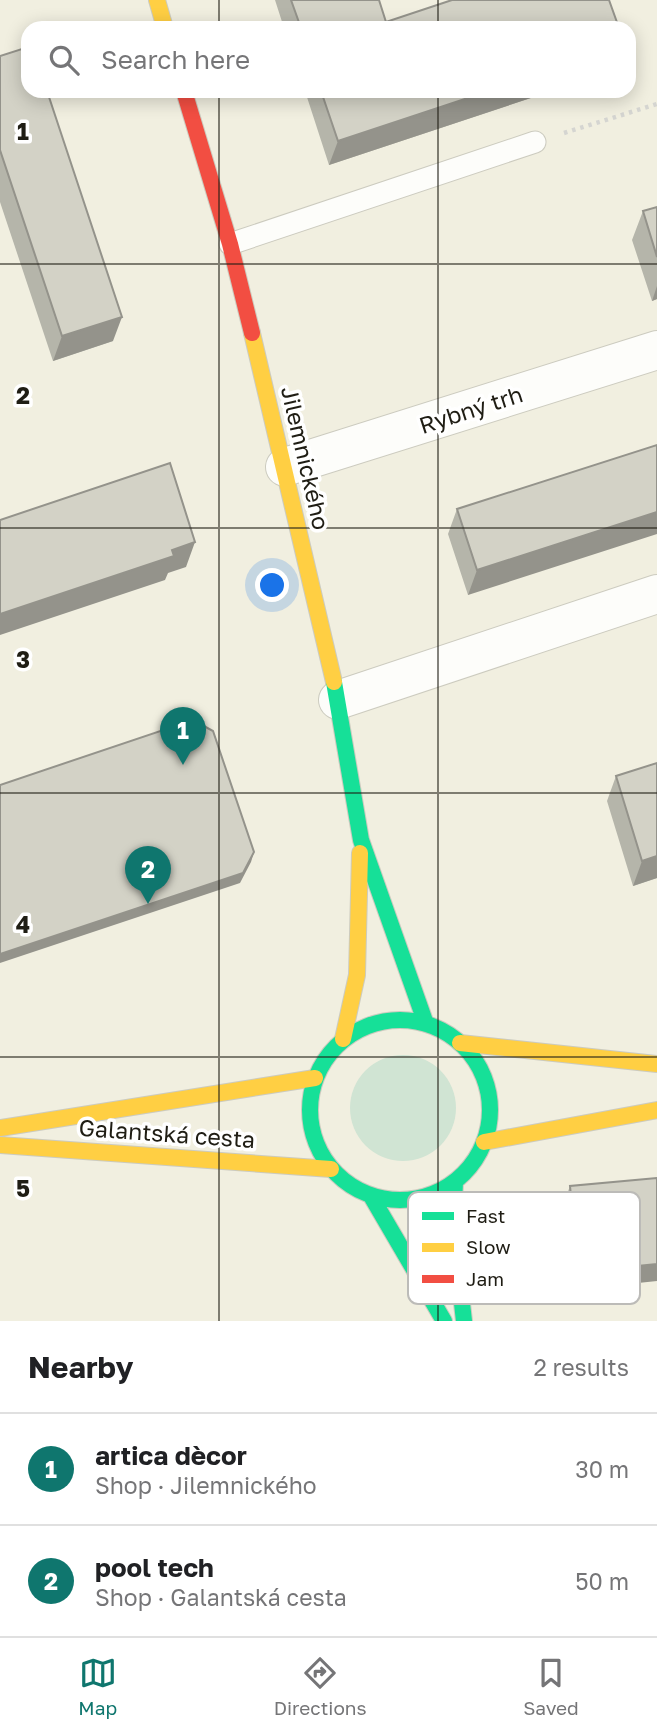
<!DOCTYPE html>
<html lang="en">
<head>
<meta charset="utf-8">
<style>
  body { margin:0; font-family:"Golos Text",sans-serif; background:#f2f2f2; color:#202124 }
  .you { position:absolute; left:273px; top:586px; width:24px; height:24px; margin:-18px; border:5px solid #fff; border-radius:50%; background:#1a73e8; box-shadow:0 0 0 10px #1a73e833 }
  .badge { display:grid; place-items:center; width:46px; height:46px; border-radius:50%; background:#0f766e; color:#fff; font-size:23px; font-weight:700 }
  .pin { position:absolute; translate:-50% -58px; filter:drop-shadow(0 2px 4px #0008) }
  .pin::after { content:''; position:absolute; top:37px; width:24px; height:21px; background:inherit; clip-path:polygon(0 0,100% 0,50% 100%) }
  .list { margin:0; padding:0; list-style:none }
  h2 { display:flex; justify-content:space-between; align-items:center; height:91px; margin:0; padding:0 28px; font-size:30px }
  h2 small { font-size:23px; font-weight:400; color:#757577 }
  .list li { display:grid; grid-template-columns:46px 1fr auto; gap:21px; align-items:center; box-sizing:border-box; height:112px; padding:0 28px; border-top:2px solid #e0e0e0 }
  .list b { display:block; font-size:26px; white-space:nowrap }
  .list p { margin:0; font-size:23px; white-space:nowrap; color:#757577 }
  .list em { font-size:23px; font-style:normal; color:#757577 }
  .icon { flex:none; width:38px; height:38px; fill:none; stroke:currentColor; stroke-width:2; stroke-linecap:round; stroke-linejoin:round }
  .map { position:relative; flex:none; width:657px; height:1321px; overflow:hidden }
  .search { position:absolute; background:#fff; box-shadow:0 4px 18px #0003; left:21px; right:21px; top:21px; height:77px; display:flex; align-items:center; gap:18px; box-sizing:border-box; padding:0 24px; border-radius:21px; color:#757577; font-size:26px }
  .sheet { height:315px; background:#fff }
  nav { display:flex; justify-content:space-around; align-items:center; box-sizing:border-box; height:98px; border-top:2px solid #e0e0e0; background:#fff; font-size:19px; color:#757577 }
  nav a { display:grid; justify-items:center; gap:4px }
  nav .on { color:#0f766e }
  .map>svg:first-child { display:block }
</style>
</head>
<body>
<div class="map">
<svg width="657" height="1321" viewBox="0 0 657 1321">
  <rect width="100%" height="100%" fill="#f1efe0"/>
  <path fill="#d0e4d3" d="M350 1108a53 53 0 1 1 106 0a53 53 0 1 1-106 0Z"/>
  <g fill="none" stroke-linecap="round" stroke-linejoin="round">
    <g stroke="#cccbbf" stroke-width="23">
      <path id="lane" d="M 230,244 L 535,142"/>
    </g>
    <g stroke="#cccbbf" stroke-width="40">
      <path id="street" d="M 285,467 L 657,350
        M 338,700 L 657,594"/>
    </g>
    <g stroke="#cccbbf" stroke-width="18">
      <path id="fast" d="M 334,682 L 361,840 L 426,1024
        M310 1110a90 90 0 1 1 180 0a90 90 0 1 1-180 0Z
        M 455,1182 L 453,1224 L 464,1321
        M 371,1196 L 444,1321"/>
    </g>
    <g stroke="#cccbbf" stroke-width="18">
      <path id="slow" d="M 157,0 L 165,28
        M 252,333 L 334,682
        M 343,1039 L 357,975 L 360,853
        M 460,1043 L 657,1064
        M 0,1128 L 315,1078
        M 484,1142 L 657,1110
        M 0,1145 L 331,1169"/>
    </g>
    <g stroke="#cccbbf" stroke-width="18">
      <path id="jam" d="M 184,91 L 230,244 L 252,333"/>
    </g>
    <path stroke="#d5d5d1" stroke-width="4.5" stroke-dasharray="3.5 5" stroke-linecap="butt" d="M 564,133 L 657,104"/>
    <use href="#lane" stroke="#fdfdfa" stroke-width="21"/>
    <use href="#street" stroke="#fdfdfa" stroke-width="38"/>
    <use href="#fast" stroke="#16e098" stroke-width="16"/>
    <use href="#slow" stroke="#ffcf43" stroke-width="16"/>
    <use href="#jam" stroke="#f24e42" stroke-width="16"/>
  </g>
  <path fill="#b5b5aa" d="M 275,0 L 379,0 L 386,22 L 619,28 L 284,28 Z
    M 0,56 L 113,341 L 53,361 L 0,202 Z
    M 305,91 L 552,91 L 329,165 Z
    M 657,207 L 657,299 L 652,301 L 632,240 L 643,211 Z
    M 657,445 L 468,595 L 448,534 L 457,509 Z
    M 657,763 L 657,878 L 633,886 L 607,801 L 616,776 Z
    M 657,1178 L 562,1291 L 554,1215 L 560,1197 L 566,1197 L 570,1186 Z"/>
  <path fill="#94938b" d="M 489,91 L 552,91 L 329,165 L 338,141 Z
    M 657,286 L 657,299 L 652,301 Z
    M 122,317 L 113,341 L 53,361 L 62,336 Z
    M 657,512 L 657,534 L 468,595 L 477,570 Z
    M 195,542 L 186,567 L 168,573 L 165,580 L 0,635 L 0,614 L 172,550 Z
    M 254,852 L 251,862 L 240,883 L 0,963 L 0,954 Z
    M 657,856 L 657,878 L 633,886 L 642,861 Z
    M 657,1264 L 657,1281 L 562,1291 L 568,1273 Z"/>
  <path fill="#d3d2c6" stroke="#94938b" stroke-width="2" d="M 291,0 L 379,0 L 386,22 L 452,0 L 609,0 L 619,28 L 301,28 Z
    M 28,47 L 28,91 L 47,91 L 122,317 L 62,336 L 0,150 L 0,56 Z
    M 321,91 L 489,91 L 338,141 Z
    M 657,207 L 657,257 L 643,211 Z
    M 657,445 L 657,512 L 477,570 L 457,509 Z
    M 170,463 L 195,542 L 172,550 L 174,556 L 0,614 L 0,520 Z
    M 193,720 L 213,731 L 254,852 L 243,873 L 0,954 L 0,785 Z
    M 657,763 L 657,856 L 642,861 L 616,776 Z
    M 657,1178 L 657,1264 L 568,1273 L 560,1197 L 571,1196 L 570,1186 Z"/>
  <path fill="none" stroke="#1f1d14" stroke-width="2" stroke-opacity="0.55" d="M 219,0 L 219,28M 438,0 L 438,28M 219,91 L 219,1321M 438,91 L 438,1321M 0,264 L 657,264M 0,528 L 657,528M 0,793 L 657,793M 0,1057 L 657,1057"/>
  <g text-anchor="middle" stroke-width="7" stroke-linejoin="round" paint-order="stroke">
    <g font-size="23" fill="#1f1d14" stroke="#fff">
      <text transform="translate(471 410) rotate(-18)" y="8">Rybný trh</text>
      <text transform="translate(305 458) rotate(77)" y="8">Jilemnického</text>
      <text transform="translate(167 1134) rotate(4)" y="8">Galantská cesta</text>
    </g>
  </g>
  <rect x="408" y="1192" width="232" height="112" rx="10" fill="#fff" stroke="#bcbbb8" stroke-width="2"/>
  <rect x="422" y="1212" width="32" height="8" fill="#16e098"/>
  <rect x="422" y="1243" width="32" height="9" fill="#ffcf43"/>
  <rect x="422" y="1275" width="32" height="8" fill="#f24e42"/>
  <g font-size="19" fill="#1f1d14">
    <text x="466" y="1223">Fast</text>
    <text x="466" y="1254">Slow</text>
    <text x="466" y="1286">Jam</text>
  </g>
  <g font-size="23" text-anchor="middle" font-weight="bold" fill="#1f1d14" stroke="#fff" stroke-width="7" stroke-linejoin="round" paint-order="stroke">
    <text x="23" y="140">1</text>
    <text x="23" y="404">2</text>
    <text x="23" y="668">3</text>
    <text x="23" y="933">4</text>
    <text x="23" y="1197">5</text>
  </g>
</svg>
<div class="you"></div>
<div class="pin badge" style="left:183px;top:765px">1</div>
<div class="pin badge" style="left:148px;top:904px">2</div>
<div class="search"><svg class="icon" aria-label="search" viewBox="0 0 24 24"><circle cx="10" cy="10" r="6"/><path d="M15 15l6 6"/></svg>Search here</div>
</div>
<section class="sheet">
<h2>Nearby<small>2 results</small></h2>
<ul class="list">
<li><span class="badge">1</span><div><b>artica dècor</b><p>Shop · Jilemnického</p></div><em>30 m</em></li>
<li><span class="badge">2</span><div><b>pool tech</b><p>Shop · Galantská cesta</p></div><em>50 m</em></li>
</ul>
</section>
<nav>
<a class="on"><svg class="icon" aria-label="map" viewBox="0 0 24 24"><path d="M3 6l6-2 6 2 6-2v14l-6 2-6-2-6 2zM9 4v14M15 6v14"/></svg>Map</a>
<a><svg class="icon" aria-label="directions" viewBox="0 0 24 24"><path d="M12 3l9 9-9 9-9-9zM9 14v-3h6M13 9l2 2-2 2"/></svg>Directions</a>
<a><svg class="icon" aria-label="saved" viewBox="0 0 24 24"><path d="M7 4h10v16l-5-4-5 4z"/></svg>Saved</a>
</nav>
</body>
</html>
